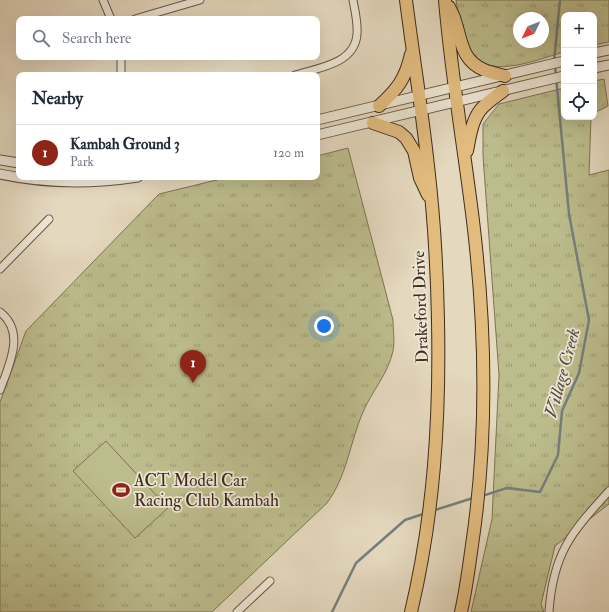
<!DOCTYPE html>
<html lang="en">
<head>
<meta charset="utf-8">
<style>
  body { margin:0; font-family:"IM FELL Double Pica",serif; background:#f6f6f7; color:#1f2937 }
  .controls { position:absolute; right:12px; top:12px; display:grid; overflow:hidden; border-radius:8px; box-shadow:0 4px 16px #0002 }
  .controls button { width:36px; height:36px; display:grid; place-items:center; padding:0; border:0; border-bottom:1px solid #e0e1e3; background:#fff; color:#1f2937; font:20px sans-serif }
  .compass { position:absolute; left:513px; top:12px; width:36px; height:36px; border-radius:50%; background:#fff; box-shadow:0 4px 16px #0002; rotate:227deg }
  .you { position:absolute; left:324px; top:326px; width:14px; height:14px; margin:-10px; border:3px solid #fff; border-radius:50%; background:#1a73e8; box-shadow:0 0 0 6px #1a73e833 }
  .badge { display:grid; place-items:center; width:26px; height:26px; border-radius:50%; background:#8f2418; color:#fff; font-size:13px; font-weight:700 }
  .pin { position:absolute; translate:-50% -33px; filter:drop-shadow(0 1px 2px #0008) }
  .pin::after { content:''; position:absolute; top:21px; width:14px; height:12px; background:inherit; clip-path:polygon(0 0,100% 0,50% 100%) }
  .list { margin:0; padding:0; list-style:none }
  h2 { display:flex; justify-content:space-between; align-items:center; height:52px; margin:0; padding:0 16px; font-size:17px }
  h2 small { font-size:13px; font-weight:400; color:#747a83 }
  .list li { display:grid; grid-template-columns:26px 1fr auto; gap:12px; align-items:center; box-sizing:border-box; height:56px; padding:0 16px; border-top:1px solid #e0e1e3 }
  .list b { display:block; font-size:15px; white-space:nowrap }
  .list p { margin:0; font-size:13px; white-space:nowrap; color:#747a83 }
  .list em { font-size:13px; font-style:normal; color:#747a83 }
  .icon { flex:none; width:22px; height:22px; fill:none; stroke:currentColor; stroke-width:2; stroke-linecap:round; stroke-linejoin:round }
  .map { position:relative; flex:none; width:609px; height:612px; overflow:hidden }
  .search { position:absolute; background:#fff; box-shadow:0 4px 16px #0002; left:16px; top:16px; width:304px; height:44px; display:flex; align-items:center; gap:10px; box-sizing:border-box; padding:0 14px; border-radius:8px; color:#747a83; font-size:15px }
  .panel { position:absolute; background:#fff; box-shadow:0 4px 16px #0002; left:16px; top:72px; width:304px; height:108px; border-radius:8px }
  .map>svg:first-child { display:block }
</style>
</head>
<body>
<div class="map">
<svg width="609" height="612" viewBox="0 0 609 612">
  <defs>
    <pattern id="grass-tufts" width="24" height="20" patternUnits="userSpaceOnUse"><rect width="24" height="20" fill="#bcbc8c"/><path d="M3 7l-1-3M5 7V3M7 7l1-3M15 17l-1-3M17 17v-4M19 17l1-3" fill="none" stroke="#9a9972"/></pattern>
  </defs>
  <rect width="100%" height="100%" fill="#e4d8be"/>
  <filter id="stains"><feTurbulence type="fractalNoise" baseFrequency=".005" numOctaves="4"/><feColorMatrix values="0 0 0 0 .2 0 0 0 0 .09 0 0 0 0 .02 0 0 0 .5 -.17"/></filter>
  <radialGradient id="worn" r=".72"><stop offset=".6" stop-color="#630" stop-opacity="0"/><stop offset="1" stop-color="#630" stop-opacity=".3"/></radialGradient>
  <path fill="url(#grass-tufts)" stroke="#7e7454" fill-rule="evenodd" d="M 456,0 L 609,0 L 609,42 L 594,45 L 594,15 L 564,15 L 564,52 C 538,59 491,80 471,54 C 468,51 468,46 466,42 C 462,28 458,15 456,0 ZM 519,18 L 543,18 L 543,42 L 519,42 Z
    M 604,79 L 608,106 L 594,113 L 594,81 Z
    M 564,88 L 564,117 L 591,117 L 589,175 L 609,170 L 609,504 L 555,546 L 541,604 L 544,612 L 471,612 L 492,519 L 499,375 L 483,156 L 483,124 L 499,104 Z
    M 348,148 L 393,320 C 393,330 395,341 393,351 C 388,374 372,391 363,412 C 350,442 347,476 327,503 L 212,612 L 0,612 L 0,402 L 26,331 L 159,194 L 229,177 L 317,177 L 317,156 Z"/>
  <path fill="#bcbc8c" stroke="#7e7454" d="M 106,441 L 168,508 L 135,538 L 73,471 Z"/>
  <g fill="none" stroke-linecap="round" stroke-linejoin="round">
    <path stroke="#767f7c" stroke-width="2.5" d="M 554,61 L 560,0
      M 482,496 L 507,488 L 540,492 L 558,455 L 562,411 L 579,373 L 589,320 L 569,214 L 555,66
      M 432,511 L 473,498
      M 332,612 L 356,563 L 405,520 L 426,513"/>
    <g stroke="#685644" stroke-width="9">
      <path id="minor" d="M 103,0 L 111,19
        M 135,19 L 200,0
        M 121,75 L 121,57
        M 295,75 C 318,68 355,64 357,34 C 358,23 355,11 353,0
        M 0,269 L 49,219
        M 0,312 C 26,332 9,365 0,390
        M 237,612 L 270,581
        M 549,612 C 553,553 571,533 609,491"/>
    </g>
    <g stroke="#685644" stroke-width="11">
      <path id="tertiary" d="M 594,53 L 609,50
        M 594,68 L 609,65
        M 317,120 L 564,61
        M 317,135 L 564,76
        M 0,160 L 19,163
        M 0,174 C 46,184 92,184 138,177"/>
    </g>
    <g stroke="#3f2b1b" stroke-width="14">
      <path id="trunk" d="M 406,0 C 413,55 422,110 428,166 C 434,217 437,269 438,320 C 440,420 434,515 411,612
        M 445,0 C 451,74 464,147 473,221 C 486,328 488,438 472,545 C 469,567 466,590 461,612
        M 449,7 C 451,11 454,16 455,21 C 462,41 461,60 484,70 C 491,73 498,74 505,76
        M 379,106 C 397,90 406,78 411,54
        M 373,123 L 399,132 L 406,138 L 414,151 L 420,178 L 428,195
        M 467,151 C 470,136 472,118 483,107 C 489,101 496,96 503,91"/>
    </g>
    <use href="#minor" stroke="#ede6d5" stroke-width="7"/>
    <use href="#tertiary" stroke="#ede6d5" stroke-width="9"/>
    <use href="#trunk" stroke="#e2bc7f" stroke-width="12"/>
  </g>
  <defs>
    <g id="stadium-bare" transform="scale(1.38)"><path d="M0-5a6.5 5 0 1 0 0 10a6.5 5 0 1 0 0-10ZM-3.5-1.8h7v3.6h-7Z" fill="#8f2418" stroke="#ede6d5" stroke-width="2.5" paint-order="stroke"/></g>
  </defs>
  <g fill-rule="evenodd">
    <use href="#stadium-bare" x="121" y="490"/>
  </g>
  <g text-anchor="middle" stroke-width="3.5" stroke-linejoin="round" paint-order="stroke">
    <g font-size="17" fill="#3f2b1b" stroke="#ede6d5">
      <text transform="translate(420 307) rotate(-92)" y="6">Drakeford Drive</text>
    </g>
    <g font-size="17" fill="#3f2b1b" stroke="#ede6d5" text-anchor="start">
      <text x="134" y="486">ACT Model Car<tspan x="134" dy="20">Racing Club Kambah</tspan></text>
    </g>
    <g font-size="18" font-style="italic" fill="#564e43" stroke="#ede6d5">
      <text transform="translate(562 373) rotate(-75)" y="6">Village Creek</text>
    </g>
  </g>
  <rect width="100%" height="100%" filter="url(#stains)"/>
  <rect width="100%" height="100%" fill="url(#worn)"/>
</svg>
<div class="controls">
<button>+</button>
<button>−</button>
<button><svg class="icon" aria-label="locate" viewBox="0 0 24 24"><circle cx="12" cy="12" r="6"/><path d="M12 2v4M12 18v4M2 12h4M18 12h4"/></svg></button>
</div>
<svg class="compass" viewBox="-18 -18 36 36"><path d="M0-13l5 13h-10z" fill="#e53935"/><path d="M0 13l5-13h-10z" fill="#747a83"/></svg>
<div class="you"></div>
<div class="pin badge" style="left:193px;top:383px">1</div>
<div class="search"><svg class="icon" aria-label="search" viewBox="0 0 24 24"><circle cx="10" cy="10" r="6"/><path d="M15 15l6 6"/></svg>Search here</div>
<section class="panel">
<h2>Nearby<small></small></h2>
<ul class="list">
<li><span class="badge">1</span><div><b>Kambah Ground 3</b><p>Park</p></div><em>120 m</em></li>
</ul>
</section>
</div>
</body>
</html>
